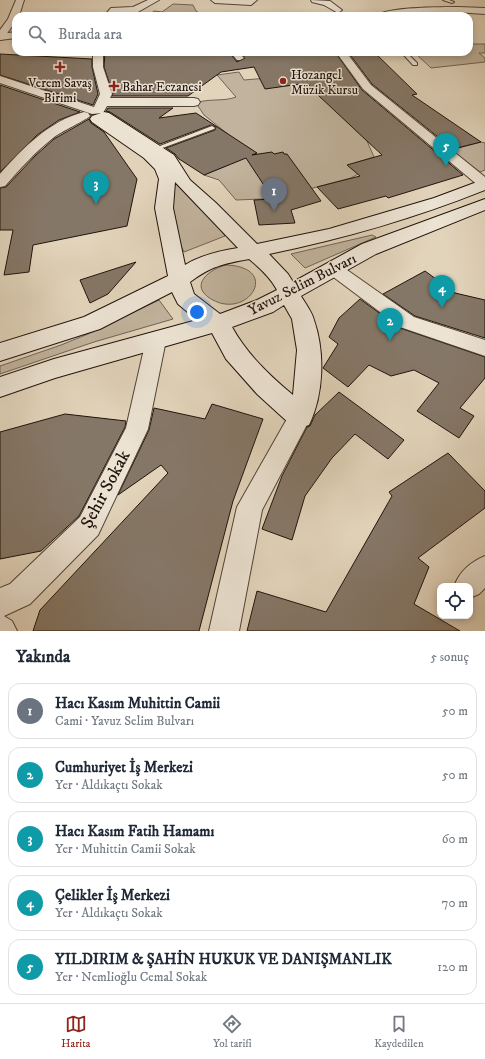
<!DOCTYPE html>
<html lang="tr">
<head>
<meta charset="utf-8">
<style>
  body { margin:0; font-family:"IM FELL DW Pica",serif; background:#f6f6f7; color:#1f2937 }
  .controls { position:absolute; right:12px; bottom:12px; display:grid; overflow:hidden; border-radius:8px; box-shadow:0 2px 6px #0003 }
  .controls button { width:36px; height:36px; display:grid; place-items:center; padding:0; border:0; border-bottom:1px solid #e0e1e3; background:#fff; color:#1f2937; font:20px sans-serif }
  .you { position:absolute; left:197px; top:312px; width:14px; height:14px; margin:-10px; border:3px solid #fff; border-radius:50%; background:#1a73e8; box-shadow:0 0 0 6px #1a73e833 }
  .badge { display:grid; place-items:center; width:26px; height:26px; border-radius:50%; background:#8f2418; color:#fff; font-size:13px; font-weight:700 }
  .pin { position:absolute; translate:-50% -33px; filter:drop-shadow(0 1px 2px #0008) }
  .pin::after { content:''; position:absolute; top:21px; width:14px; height:12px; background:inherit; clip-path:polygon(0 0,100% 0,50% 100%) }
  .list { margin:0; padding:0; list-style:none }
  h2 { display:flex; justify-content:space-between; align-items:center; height:52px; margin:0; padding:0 16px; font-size:17px }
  h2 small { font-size:13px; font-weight:400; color:#747a83 }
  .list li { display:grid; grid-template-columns:26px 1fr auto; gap:12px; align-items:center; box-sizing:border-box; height:56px; margin:0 8px 8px; padding:0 8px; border:1px solid #e0e1e3; border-radius:12px }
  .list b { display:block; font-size:15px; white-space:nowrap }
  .list p { margin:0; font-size:13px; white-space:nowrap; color:#747a83 }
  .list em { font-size:13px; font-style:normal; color:#747a83 }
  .icon { flex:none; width:22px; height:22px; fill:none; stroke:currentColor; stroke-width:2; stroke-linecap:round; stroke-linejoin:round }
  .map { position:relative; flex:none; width:485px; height:631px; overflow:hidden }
  .search { position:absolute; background:#fff; box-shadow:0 2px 6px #0003; left:12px; right:12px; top:12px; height:44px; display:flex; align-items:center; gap:10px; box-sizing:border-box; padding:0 14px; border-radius:12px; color:#747a83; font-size:15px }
  .sheet { height:372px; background:#fff }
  nav { display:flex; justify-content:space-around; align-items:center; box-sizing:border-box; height:56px; border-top:1px solid #e0e1e3; background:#fff; font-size:11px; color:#747a83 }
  nav a { display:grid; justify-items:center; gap:2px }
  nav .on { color:#8f2418 }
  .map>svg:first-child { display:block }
</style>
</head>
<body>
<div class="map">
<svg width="485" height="631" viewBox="0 0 485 631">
  <rect width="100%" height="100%" fill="#e2d4bb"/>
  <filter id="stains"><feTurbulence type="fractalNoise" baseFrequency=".005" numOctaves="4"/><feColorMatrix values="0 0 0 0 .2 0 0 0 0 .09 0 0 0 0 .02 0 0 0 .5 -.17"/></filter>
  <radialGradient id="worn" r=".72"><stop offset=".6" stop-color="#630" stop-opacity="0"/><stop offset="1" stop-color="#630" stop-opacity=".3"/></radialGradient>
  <path fill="#c1b39d" stroke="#706355" d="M 173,4 L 193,5 L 196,11 L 204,16 L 148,16 L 154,11 L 162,12 Z
    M 469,44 L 485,44 L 485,53 L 479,53 L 485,58 L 485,62 L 431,68 L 414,52 L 469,52 Z
    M 239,72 L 244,80 L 268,78 L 276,87 L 300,84 L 315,91 L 367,141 L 374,157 L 348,165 L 358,174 L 351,178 L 290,194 L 288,198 L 236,200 L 219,180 L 204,175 L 226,166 L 229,135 L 204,115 L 196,103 C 209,98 223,102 236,97 L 217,75 Z
    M 481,142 L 485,143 L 485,170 L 480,172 L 451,150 Z
    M 174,182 L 219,228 L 225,236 L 184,252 C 172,229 170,207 174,182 Z
    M 372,235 L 376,237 L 305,268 L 291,254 Z
    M 226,265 C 282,267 248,321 211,299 C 188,285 210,269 226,265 Z
    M 159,300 L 173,319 L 94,342 L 0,374 L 0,366 L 61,345 L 88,334 Z"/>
  <path fill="#857767" stroke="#20130d" d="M 105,52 L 229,52 L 237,62 L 245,58 L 240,52 L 335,52 L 362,90 L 463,175 L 388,198 L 386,196 L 338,209 L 317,187 L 360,176 L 347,165 L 382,155 L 319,96 L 309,85 L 302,86 L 300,84 L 265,89 L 254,67 L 221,72 L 188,96 L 112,96 L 113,94 L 104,67 Z
    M 348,52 L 374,52 L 417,94 L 412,95 L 481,142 L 453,149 L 372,84 Z
    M 0,54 L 92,59 L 92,67 L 98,94 L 93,105 L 0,75 Z
    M 0,85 L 80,112 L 59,120 L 37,135 L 0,172 Z
    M 108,108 L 173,108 L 159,118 L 196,113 L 257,153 L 252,155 L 272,152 L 274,154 L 283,152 L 284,154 L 287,154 L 321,201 L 291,210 L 295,223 L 259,225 L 254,200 L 273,199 L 246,158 L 204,175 L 179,159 L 175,154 L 166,148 L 215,130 L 216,127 L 211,125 L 160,144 L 110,112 L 106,111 Z
    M 89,119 L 91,123 L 104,132 L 137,179 L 127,226 L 33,245 L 29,272 L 4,275 L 13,230 L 0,230 L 0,188 L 6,187 L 35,156 L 54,139 Z
    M 136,262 L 108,294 L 90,303 L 80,280 Z
    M 425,271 L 455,293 L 485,300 L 485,338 L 415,316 L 383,294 Z
    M 360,299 L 400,328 L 485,357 L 485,378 L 460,408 L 474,416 L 459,438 L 417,411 L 439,383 L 414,370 L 391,376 L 369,365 L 348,387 L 323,368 L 338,344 L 329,337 L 339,318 Z
    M 339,392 L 404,440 L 388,459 L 355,434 L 332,458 L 305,496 L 292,540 L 262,529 L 282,476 L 307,427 L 310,426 L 315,415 Z
    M 212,404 L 263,419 L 233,501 L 199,631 L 33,631 L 40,610 L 168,473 L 161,465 L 118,495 L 149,430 L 154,408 L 205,419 Z
    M 65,414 L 126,421 L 125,427 L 79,516 L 41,551 L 0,559 L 0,432 Z
    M 448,453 L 485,491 L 485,508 L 418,558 L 429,567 L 414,604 L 460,631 L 247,631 L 257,591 L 326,612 L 392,496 L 389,492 Z"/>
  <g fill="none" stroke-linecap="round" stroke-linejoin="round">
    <g stroke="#504338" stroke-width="2">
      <path id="service" d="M 443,0 L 449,0 L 454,2 L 452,3 Z
        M 401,52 L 406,52 L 417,63 L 417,65 L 413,65 Z
        M 212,126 L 215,128 L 214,129 L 157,150 L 152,149 Z"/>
    </g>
    <g stroke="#504338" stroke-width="2">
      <path id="pedestrian" d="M 345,13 L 349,16 L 342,16 L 343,14 Z
        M 230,52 L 238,52 L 244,58 L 240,60 L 237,60 Z"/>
    </g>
    <g stroke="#504338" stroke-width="2">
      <path id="minor" d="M 16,0 L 24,0 L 19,16 L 16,16 L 16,21 L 3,39 L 0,40 L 0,30 L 8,19 Z
        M 148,0 L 159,0 L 138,12 L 117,13 L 114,16 L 104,16 L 111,8 L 133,7 Z
        M 211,0 L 257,0 L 251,5 L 215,3 Z
        M 311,0 L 330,1 L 342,10 L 338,13 L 324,5 L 312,2 Z
        M 458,7 L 485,8 L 485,14 L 455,12 L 454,10 Z
        M 93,52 L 103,52 L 103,67 L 112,94 L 110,98 L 194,98 L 198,99 L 200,102 L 198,105 L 194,106 L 107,106 L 103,113 L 92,114 L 0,83 L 0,76 L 94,107 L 100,94 L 93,67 Z
        M 336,52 L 346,52 L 371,85 L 485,177 L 485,188 L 480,187 L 363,89 Z
        M 84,112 L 88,113 L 90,116 C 88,119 60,132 53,138 C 35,152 20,169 5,186 L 0,187 L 0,174 C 23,148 49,121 84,112 Z
        M 334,263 L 340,265 L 414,317 L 485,340 L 485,356 L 400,327 L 328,273 L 325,269 L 328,265 Z
        M 156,332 L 163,335 L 166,340 L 148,429 L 98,535 L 30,604 L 4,616 L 12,621 L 17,631 L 0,631 L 0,588 L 10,584 L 80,517 L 126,428 L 146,340 L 149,335 Z
        M 300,407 L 308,410 L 311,417 L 262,510 L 239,631 L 209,631 L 237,507 L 292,410 Z
        M 485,556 L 485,588 L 479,594 L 470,598 L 470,586 L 456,586 L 455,584 C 461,570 471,562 485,556 Z"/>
    </g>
    <g stroke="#504338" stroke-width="2">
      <path id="tertiary" d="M 458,7 L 463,10 L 462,12 L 377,16 C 384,7 444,7 458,7 Z
        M 16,32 L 16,38 L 0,40 L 0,34 Z"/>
    </g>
    <g stroke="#20130d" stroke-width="2">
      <path id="secondary" d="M 104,112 L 109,113 L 174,155 L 190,180 L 216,203 L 257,244 L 329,229 L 434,198 L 485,179 L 485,190 C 415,218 343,239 269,254 L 288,274 L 293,282 L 362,244 L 485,199 L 485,210 L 376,254 L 301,296 C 305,303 312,312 314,320 C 325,352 324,394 309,425 L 300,428 L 291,425 L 257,394 L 226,359 L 212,333 L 55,378 L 0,397 L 0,377 L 54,359 L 197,320 L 178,304 L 172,292 L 100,329 L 0,361 L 0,343 L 84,317 L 168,276 L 155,208 L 159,179 L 155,169 L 144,158 L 92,122 L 90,119 L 92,116 ZM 175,182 L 238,248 C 219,251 201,255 185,265 L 173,208 ZM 249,259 C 260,268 270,277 277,290 L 257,300 L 220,314 L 194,294 L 190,282 C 212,266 222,264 249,259 ZM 284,305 L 292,319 L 297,350 L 293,395 C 269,375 247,354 232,327 L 273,312 Z"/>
    </g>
    <use href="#service" fill="#ece3d3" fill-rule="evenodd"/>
    <use href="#pedestrian" fill="#ece3d3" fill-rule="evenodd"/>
    <use href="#minor" fill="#ece3d3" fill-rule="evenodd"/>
    <use href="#tertiary" fill="#ece3d3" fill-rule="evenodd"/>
    <use href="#secondary" fill="#ece3d3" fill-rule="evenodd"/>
  </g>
  <g fill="#8f2418" stroke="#ece3d3" stroke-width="1.5">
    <path d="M58 61h4v4h4v4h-4v4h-4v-4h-4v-4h4z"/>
    <circle cx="283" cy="81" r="4"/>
    <path d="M112 80h4v4h4v4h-4v4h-4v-4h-4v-4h4z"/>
  </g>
  <g text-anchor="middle" stroke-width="3" stroke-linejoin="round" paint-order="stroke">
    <g font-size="13" fill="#20130d" stroke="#ece3d3" text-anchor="start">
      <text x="291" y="79">Hozangel<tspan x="291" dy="15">Müzik Kursu</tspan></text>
      <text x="60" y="87" text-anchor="middle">Verem Savaş<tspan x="60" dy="15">Birimi</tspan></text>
      <text x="122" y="91">Bahar Eczanesi</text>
    </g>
    <g font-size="15" fill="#20130d" stroke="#ece3d3">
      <text transform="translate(302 284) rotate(-27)" y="5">Yavuz Selim Bulvarı</text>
    </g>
    <g font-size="18" fill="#20130d" stroke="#ece3d3">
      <text transform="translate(105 489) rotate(-62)" y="6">Şehir Sokak</text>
    </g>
  </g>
  <rect width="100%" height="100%" filter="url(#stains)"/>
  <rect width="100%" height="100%" fill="url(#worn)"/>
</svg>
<div class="controls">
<button><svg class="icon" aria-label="locate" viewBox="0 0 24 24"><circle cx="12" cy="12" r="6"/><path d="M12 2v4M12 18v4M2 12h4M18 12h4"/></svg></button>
</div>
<div class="you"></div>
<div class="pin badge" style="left:274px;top:211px;background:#6b7280">1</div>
<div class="pin badge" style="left:390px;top:341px;background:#0f9aa8">2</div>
<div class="pin badge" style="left:96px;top:204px;background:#0f9aa8">3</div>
<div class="pin badge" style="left:442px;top:308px;background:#0f9aa8">4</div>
<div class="pin badge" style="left:446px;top:166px;background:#0f9aa8">5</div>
<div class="search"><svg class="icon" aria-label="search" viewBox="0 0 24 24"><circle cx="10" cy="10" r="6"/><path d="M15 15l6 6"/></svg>Burada ara</div>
</div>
<section class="sheet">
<h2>Yakında<small>5 sonuç</small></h2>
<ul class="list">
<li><span class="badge" style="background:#6b7280">1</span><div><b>Hacı Kasım Muhittin Camii</b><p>Cami · Yavuz Selim Bulvarı</p></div><em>50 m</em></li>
<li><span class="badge" style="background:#0f9aa8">2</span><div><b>Cumhuriyet İş Merkezi</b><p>Yer · Aldıkaçtı Sokak</p></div><em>50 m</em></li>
<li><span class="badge" style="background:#0f9aa8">3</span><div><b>Hacı Kasım Fatih Hamamı</b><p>Yer · Muhittin Camii Sokak</p></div><em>60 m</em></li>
<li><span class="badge" style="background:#0f9aa8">4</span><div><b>Çelikler İş Merkezi</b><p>Yer · Aldıkaçtı Sokak</p></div><em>70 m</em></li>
<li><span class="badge" style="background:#0f9aa8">5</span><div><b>YILDIRIM &amp; ŞAHİN HUKUK VE DANIŞMANLIK</b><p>Yer · Nemlioğlu Cemal Sokak</p></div><em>120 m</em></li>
</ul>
</section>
<nav>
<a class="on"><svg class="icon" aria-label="map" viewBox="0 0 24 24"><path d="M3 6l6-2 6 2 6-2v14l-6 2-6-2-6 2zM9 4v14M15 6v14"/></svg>Harita</a>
<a><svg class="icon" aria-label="directions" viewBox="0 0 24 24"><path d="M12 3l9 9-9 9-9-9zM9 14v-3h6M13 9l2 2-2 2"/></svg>Yol tarifi</a>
<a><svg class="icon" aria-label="saved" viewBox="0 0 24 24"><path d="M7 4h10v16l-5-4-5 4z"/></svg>Kaydedilen</a>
</nav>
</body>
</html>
